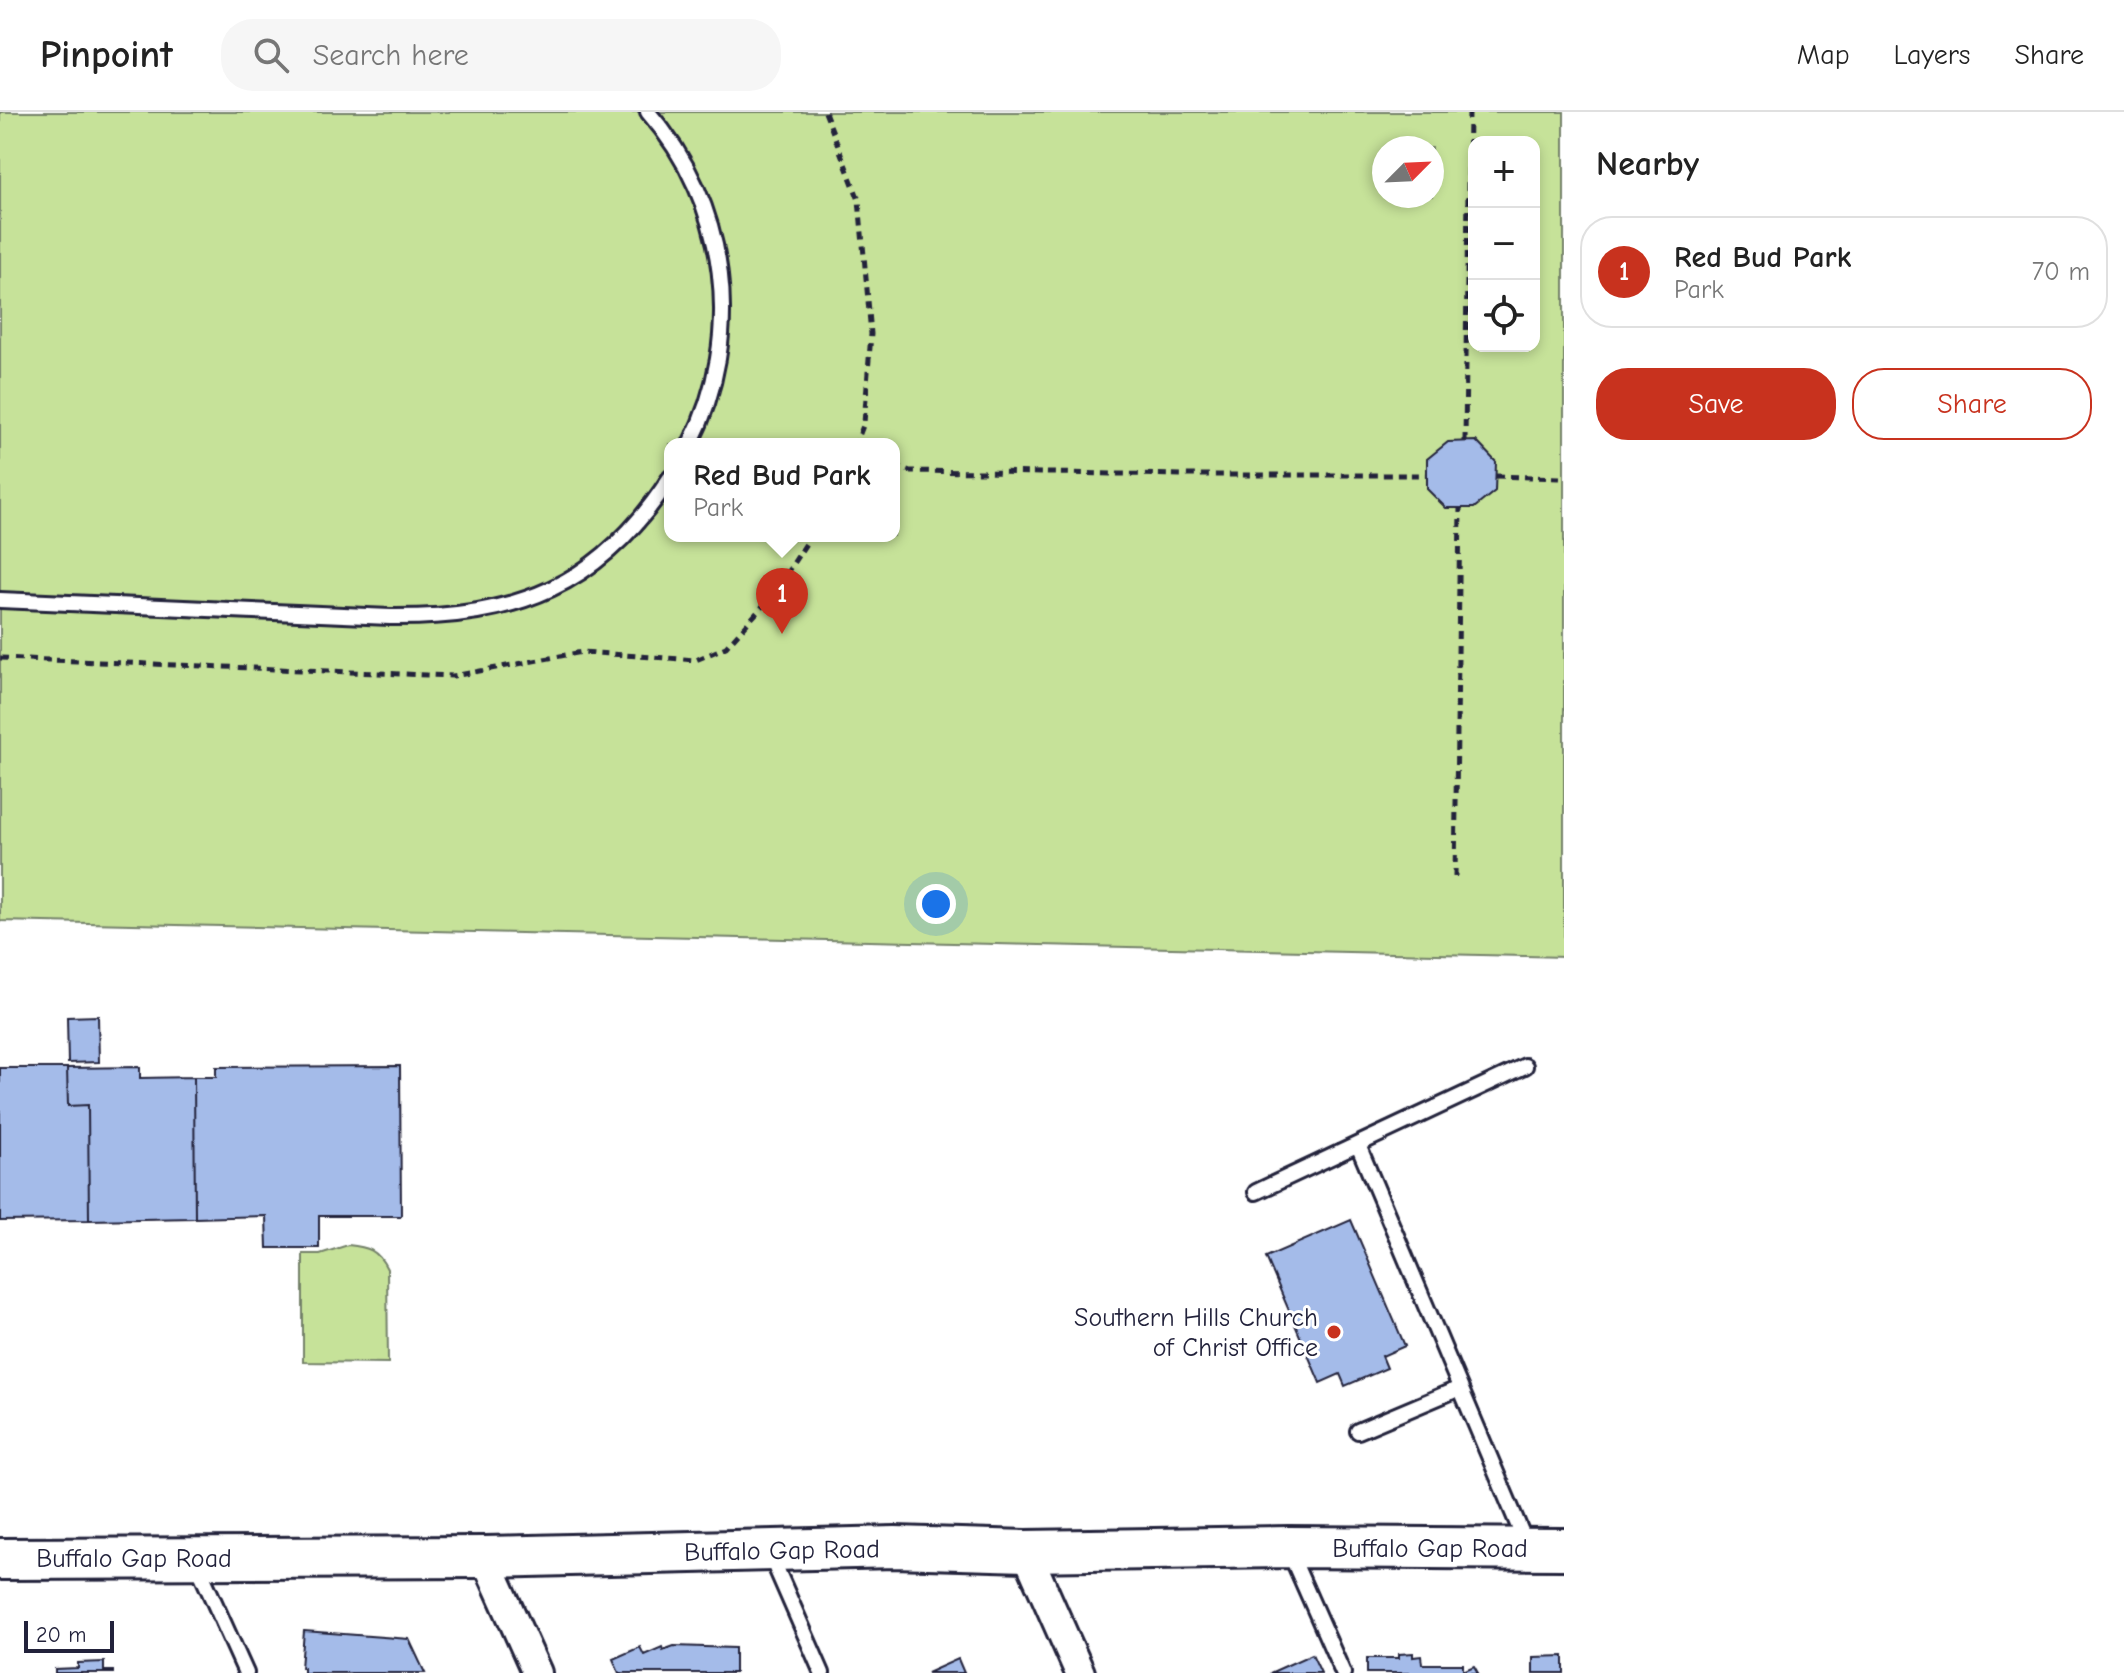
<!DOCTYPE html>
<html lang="en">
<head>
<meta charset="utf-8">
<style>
  body { margin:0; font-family:"Comic Neue",sans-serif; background:#f6f6f6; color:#222 }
  .controls { position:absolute; right:24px; top:24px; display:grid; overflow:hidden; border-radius:16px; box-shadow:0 4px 12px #0003 }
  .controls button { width:72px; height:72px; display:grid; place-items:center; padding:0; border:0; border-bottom:2px solid #e0e0e0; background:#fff; color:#222; font:40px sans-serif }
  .compass { position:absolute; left:1372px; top:24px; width:72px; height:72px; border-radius:50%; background:#fff; box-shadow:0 4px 12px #0003; rotate:66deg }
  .scale { position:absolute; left:24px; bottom:20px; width:90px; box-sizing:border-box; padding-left:8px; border:4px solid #22223b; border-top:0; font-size:22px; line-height:28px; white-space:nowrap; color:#22223b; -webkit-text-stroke:6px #fff; paint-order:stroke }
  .you { position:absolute; left:936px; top:792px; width:28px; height:28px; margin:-20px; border:6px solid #fff; border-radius:50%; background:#1a73e8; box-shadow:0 0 0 12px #1a73e833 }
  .badge { display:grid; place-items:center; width:52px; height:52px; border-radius:50%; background:#c8321e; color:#fff; font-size:26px; font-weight:700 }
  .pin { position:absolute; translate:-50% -66px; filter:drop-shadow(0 2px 4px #0008) }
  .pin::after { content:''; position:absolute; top:42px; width:28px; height:24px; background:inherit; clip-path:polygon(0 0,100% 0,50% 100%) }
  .popup { position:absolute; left:664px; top:326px; width:236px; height:104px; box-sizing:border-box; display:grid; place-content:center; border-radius:16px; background:#fff; filter:drop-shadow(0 2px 6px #0005); font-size:26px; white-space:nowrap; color:#767676 }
  .popup b { font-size:30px; color:#222 }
  .popup::after { content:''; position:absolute; left:50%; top:100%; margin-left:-16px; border:16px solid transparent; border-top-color:#fff }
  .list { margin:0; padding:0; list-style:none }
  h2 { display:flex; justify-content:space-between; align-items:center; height:104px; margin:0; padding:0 32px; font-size:34px }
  h2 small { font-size:26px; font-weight:400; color:#767676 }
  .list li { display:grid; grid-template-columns:52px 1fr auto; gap:24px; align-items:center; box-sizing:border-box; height:112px; margin:0 16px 16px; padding:0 16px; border:2px solid #e0e0e0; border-radius:32px }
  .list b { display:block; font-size:30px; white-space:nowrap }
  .list p { margin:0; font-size:26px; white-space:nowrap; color:#767676 }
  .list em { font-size:26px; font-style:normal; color:#767676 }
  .actions { display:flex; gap:16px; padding:24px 32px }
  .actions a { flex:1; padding:18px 0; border:2px solid #c8321e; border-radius:32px; text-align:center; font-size:28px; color:#c8321e }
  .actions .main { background:#c8321e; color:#fff }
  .icon { flex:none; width:44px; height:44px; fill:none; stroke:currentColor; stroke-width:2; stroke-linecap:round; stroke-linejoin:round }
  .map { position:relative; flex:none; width:1564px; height:1561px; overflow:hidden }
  header { display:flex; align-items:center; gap:48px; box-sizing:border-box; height:112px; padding:0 40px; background:#fff; border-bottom:2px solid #e0e0e0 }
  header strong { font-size:38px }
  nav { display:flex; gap:44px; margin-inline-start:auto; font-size:28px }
  .search { width:560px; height:72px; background:#f6f6f6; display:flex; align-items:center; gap:20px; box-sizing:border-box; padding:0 28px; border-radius:32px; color:#767676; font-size:30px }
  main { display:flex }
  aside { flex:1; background:#fff }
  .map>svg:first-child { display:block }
</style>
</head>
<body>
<header>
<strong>Pinpoint</strong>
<div class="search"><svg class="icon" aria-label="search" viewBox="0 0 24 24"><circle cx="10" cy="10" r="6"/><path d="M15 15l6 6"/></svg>Search here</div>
<nav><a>Map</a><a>Layers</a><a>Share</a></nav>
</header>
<main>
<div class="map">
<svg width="1564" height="1561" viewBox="0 0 1564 1561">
  <rect width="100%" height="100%" fill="#fff"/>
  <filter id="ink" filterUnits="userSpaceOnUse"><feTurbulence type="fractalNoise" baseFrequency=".0125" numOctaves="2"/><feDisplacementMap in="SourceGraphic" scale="16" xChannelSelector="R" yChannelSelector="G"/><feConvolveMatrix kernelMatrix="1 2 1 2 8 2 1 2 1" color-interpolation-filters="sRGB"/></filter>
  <g filter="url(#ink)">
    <path fill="#c6e299" stroke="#74826a" stroke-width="2" fill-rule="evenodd" d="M 0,0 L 1564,0 L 1564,845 L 0,809 ZM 1474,30 L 1534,30 L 1534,234 L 1474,234 ZM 1384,36 L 1432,36 L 1432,84 L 1384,84 ZM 670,332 L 894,332 L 894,424 L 670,424 Z
      M 348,1133 C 368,1135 378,1138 387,1157 L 388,1251 L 303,1250 L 303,1142 L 320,1142 Z"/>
    <path fill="#a4bbe9" stroke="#22223b" stroke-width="2" d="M 1476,329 L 1496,350 L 1495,379 L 1474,396 L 1446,396 L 1427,377 L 1427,347 L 1448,330 Z
      M 98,904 L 99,950 L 68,951 L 67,905 Z
      M 400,954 L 401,1104 L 319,1104 L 319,1136 L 267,1136 L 266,1104 L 195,1106 L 194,965 L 216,965 L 216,955 Z
      M 140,955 L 140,966 L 194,965 L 195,1106 L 89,1108 L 88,993 L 68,994 L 67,956 Z
      M 0,956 L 67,956 L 68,994 L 88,993 L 89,1108 L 0,1109 Z
      M 1351,1108 L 1405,1234 L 1382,1244 L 1387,1256 L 1345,1274 L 1340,1262 L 1320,1271 L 1266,1145 Z
      M 304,1519 L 409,1527 L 425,1561 L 304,1561 L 304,1556 L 301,1556 Z
      M 674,1534 L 735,1536 L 735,1561 L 619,1561 L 613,1547 L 640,1535 L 644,1543 L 662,1535 L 663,1538 Z
      M 1413,1541 L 1413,1545 L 1421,1544 L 1422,1552 L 1463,1552 L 1463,1559 L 1474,1554 L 1478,1561 L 1367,1561 L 1367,1546 L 1399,1546 L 1399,1542 Z
      M 1312,1542 L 1321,1561 L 1270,1561 Z
      M 1564,1544 L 1564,1561 L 1533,1561 L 1533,1545 Z
      M 958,1547 L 964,1561 L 927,1561 Z
      M 104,1550 L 104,1559 L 113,1559 L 113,1561 L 55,1561 L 55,1557 L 78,1556 L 78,1551 Z"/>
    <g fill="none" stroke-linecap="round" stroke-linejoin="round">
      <g stroke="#22223b" stroke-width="20">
        <path id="service" d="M 648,0 C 728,91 745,224 690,332
          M 0,488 L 390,505 C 516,506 600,475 670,366
          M 1358,1033 L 1527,1434
          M 1256,1080 L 1525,954
          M 1358,1319 L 1460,1276
          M 1290,1441 L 1343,1561
          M 770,1442 L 822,1561
          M 197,1452 L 246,1561"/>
      </g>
      <g stroke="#22223b" stroke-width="34">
        <path id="minor" d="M 1026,1439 L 1080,1561
          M 485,1445 L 537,1561"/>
      </g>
      <g stroke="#22223b" stroke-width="46">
        <path id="secondary" d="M 0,1447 L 485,1445 L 895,1435 L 1026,1439 L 1288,1435 L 1564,1437"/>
      </g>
      <path stroke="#22223b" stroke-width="5" stroke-dasharray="8 6" stroke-linecap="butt" d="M 825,0 L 859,88 L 871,222 L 864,311 L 856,332
        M 1465,330 L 1469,0
        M 894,353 L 910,359 L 1189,363 L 1427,363
        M 1496,364 L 1564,366
        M 0,546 L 453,564 L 582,540 L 696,548 L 726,535 L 771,485 L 811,424
        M 1455,765 L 1460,396"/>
      <use href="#service" stroke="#fff" stroke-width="14"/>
      <use href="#minor" stroke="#fff" stroke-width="28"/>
      <use href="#secondary" stroke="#fff" stroke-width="40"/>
    </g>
  </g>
  <circle fill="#c8321e" stroke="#fff" stroke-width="3" cx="1334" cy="1220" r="8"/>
  <g text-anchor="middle" stroke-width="6" stroke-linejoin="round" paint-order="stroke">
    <g font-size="26" fill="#22223b" stroke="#fff" text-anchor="end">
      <text x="1318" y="1214">Southern Hills Church<tspan x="1318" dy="30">of Christ Office</tspan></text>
    </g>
    <g font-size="26" fill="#22223b" stroke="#fff">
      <text x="1430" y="1445">Buffalo Gap Road</text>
      <text transform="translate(782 1438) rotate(-1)" y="9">Buffalo Gap Road</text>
      <text x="134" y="1455">Buffalo Gap Road</text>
    </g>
  </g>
</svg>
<div class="controls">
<button>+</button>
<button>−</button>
<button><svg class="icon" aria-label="locate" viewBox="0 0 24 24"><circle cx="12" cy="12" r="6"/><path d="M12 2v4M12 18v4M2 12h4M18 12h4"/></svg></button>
</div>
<svg class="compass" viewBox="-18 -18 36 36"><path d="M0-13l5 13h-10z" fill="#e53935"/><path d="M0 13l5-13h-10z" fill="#767676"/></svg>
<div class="scale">20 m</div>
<div class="you"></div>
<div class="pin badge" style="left:782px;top:522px">1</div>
<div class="popup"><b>Red Bud Park</b>Park</div>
</div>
<aside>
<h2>Nearby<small></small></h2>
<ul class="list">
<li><span class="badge">1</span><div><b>Red Bud Park</b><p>Park</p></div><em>70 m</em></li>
</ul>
<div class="actions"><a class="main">Save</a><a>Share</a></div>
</aside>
</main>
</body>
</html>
